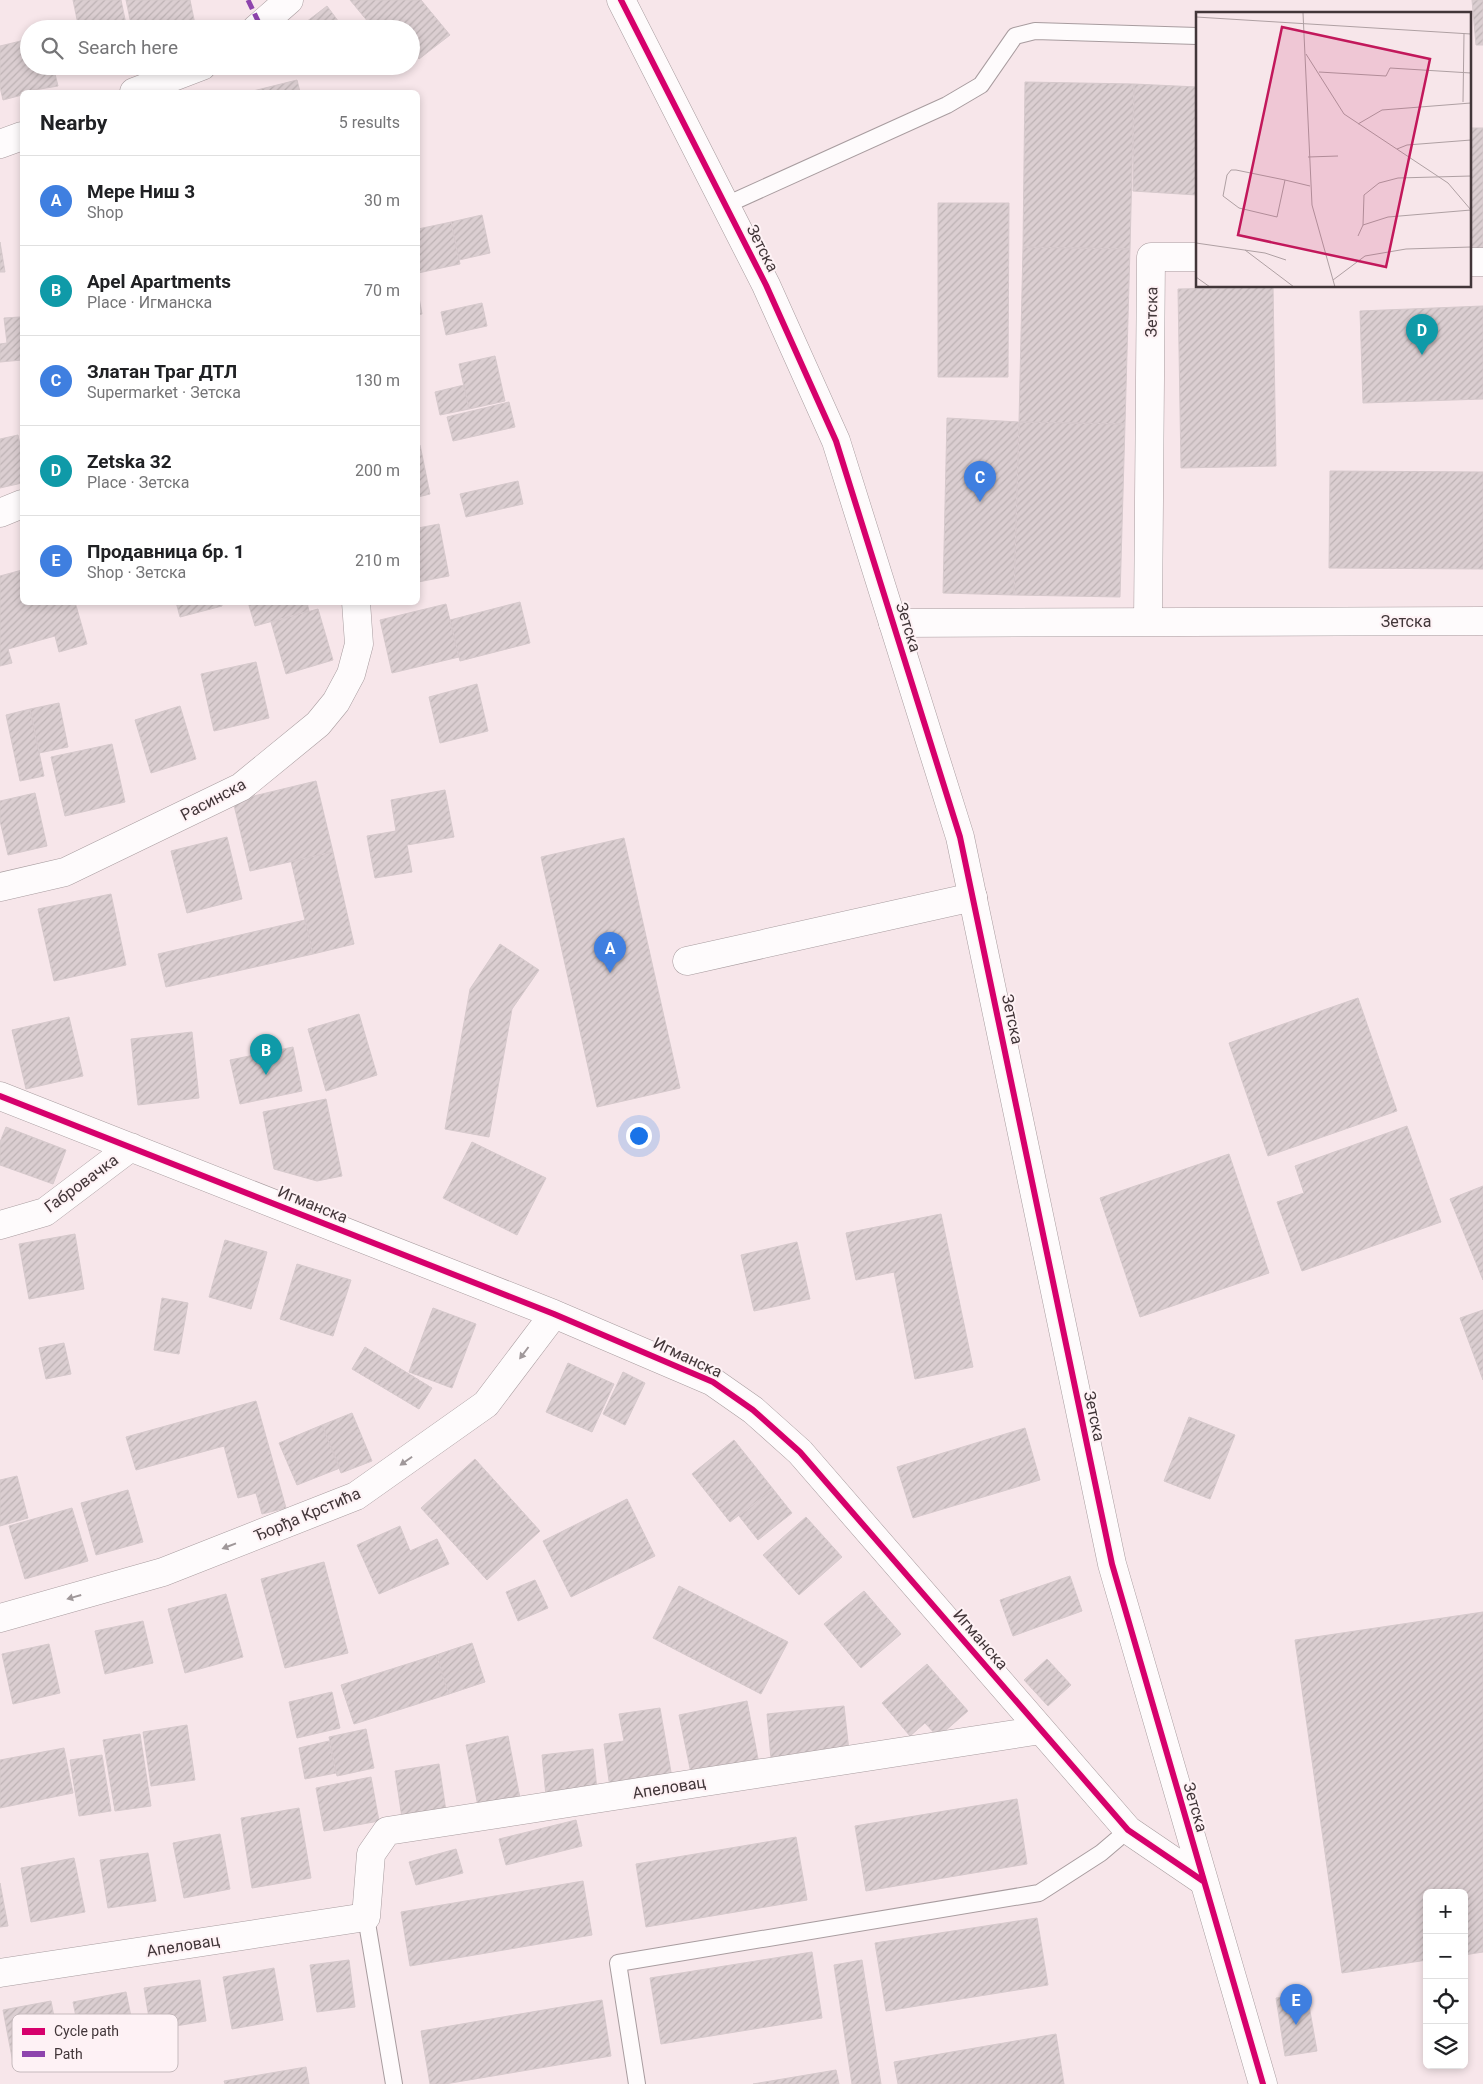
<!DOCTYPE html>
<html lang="en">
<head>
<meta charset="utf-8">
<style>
  body { margin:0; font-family:Roboto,sans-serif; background:#f6f6f6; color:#202124 }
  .controls { position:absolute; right:15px; bottom:15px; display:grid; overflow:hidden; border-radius:8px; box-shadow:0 2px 8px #0003 }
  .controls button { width:45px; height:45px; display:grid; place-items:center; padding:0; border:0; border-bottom:1px solid #e0e0e0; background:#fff; color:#202124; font:25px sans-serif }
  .you { position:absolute; left:638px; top:1135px; width:18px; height:18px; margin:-12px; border:4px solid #fff; border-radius:50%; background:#1a73e8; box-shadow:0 0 0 8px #1a73e833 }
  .badge { display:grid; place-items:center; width:32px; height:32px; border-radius:50%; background:#b45309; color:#fff; font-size:16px; font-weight:700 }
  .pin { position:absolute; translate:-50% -41px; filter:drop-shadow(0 1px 2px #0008) }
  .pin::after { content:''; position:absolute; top:26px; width:18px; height:15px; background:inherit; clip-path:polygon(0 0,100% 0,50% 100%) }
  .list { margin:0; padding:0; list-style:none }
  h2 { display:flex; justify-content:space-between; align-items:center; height:65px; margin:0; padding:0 20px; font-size:21px }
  h2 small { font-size:16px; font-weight:400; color:#757577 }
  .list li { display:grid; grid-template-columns:32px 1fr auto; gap:15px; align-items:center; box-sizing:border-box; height:90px; padding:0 20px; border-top:1px solid #e0e0e0 }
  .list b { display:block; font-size:19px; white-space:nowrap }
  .list p { margin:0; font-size:16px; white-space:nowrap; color:#757577 }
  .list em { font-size:16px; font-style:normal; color:#757577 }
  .icon { flex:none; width:28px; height:28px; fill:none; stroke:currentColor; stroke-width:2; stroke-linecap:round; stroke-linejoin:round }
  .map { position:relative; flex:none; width:1483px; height:2084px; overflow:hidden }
  .search { position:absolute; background:#fff; box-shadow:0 2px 8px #0003; left:20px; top:20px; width:400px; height:55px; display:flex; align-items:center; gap:12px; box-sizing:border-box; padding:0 18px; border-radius:28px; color:#757577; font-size:19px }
  .panel { position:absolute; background:#fff; box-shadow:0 2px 8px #0003; left:20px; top:90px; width:400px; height:515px; border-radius:8px }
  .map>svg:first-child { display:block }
</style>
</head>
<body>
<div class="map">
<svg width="1483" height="2084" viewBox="0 0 1483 2084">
  <defs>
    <pattern id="building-hatch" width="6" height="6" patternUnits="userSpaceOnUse" patternTransform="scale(1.25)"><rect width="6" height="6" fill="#dbced1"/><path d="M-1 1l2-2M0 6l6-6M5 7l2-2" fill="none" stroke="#bdb2b4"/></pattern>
  </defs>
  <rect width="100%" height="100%" fill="#f7e6ea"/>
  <path fill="url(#building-hatch)" stroke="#d6c9cc" d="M 73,0 L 121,0 L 127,29 L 79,29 Z
    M 126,0 L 190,0 L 196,29 L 132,29 Z
    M 350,0 L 421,0 L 450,35 L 419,59 L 411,49 L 411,29 L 374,29 Z
    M 1472,0 L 1483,0 L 1483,45 L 1476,45 Z
    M 327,6 L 344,29 L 297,29 Z
    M 29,39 L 29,66 L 53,66 L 58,86 L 22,92 L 22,95 L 3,100 L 0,87 L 0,46 Z
    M 297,80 L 300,92 L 249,92 Z
    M 1025,82 L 1134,84 L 1130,249 L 1023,247 Z
    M 1134,84 L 1197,87 L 1197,195 L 1133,191 Z
    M 1469,128 L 1483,128 L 1483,251 L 1469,250 Z
    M 938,203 L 1009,203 L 1008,377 L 938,377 Z
    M 482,215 L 490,253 L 459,260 L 451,222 Z
    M 451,222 L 460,264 L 418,273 L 418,229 Z
    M 0,242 L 5,272 L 0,272 Z
    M 1023,247 L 1130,249 L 1125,424 L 1019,422 Z
    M 1273,287 L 1276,466 L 1181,468 L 1178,289 Z
    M 418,292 L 422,314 L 418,315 Z
    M 482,303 L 487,326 L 446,335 L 441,312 Z
    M 1483,306 L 1483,399 L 1363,403 L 1360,311 Z
    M 20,317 L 22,360 L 0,362 L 0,344 L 7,343 L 4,318 Z
    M 495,356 L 505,401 L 469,409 L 459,364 Z
    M 464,385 L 469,409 L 440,415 L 435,392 Z
    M 509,402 L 515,427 L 453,441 L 447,417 Z
    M 947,418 L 1019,422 L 1014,595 L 943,593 Z
    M 1019,422 L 1125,424 L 1120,597 L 1014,595 Z
    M 18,435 L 22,455 L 22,483 L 0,488 L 0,439 Z
    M 420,445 L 430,494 L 418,497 L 418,446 Z
    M 1330,471 L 1483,472 L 1483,569 L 1329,568 Z
    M 518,481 L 523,504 L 466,517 L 460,494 Z
    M 439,524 L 449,576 L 418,582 L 418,528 Z
    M 22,570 L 22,602 L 75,602 L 87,644 L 59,652 L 55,636 L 8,649 L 12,663 L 0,666 L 0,576 Z
    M 176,602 L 222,602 L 222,606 L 180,617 Z
    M 248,602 L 307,602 L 309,611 L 255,626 Z
    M 520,602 L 530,643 L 460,661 L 450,620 Z
    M 446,604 L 459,657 L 392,673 L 380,620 Z
    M 318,609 L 333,660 L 286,674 L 271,622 Z
    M 256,662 L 269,718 L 214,731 L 201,674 Z
    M 477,684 L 488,731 L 440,743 L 429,697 Z
    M 59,703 L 68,747 L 39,753 L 30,709 Z
    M 180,706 L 196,759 L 151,773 L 135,720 Z
    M 30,709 L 44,776 L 20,781 L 6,715 Z
    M 112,744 L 125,802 L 65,816 L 51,757 Z
    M 316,781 L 333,852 L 250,871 L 233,801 Z
    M 445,790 L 454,837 L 407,845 L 412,872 L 375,878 L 367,836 L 396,831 L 391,800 Z
    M 35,793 L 47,846 L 8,855 L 0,821 L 0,801 Z
    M 227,837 L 242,899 L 187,913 L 171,851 Z
    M 624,838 L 680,1088 L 597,1107 L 541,857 Z
    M 333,852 L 354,944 L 313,954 L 291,861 Z
    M 111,894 L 126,965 L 54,981 L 38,909 Z
    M 305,920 L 313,954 L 166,987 L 158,954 Z
    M 500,944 L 539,970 L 512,1009 L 489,1137 L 445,1129 L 470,989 Z
    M 1358,998 L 1397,1111 L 1268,1156 L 1229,1043 Z
    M 359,1014 L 377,1075 L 326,1091 L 308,1029 Z
    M 69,1017 L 83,1076 L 26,1089 L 12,1030 Z
    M 192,1032 L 199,1098 L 138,1105 L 131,1039 Z
    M 293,1047 L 302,1091 L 240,1104 L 230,1060 Z
    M 326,1099 L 342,1176 L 317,1181 L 274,1169 L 263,1112 Z
    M 1407,1126 L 1441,1222 L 1302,1271 L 1277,1202 L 1304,1193 L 1295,1166 Z
    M 6,1127 L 66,1150 L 53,1184 L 0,1165 L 0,1142 Z
    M 472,1142 L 546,1178 L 517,1235 L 443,1198 Z
    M 1229,1154 L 1269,1273 L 1140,1317 L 1100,1198 Z
    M 1483,1186 L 1483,1280 L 1450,1199 Z
    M 941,1214 L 973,1367 L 915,1379 L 894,1272 L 856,1280 L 846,1233 Z
    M 75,1234 L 84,1289 L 29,1299 L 19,1244 Z
    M 225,1240 L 267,1252 L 251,1309 L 209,1297 Z
    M 797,1242 L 810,1299 L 754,1311 L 741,1255 Z
    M 297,1264 L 351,1280 L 333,1336 L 280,1319 Z
    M 162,1298 L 188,1303 L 179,1354 L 154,1350 Z
    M 433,1308 L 476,1324 L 452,1388 L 409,1372 Z
    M 1483,1310 L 1483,1380 L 1460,1318 Z
    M 64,1343 L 71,1374 L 46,1379 L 39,1348 Z
    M 365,1347 L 432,1388 L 419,1409 L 352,1369 Z
    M 568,1363 L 614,1384 L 592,1432 L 546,1412 Z
    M 623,1372 L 645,1383 L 625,1425 L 603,1414 Z
    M 256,1401 L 286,1508 L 262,1514 L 256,1493 L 238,1498 L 224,1446 L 136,1470 L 126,1437 Z
    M 352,1413 L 372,1461 L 341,1473 L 322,1425 Z
    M 1189,1417 L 1235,1435 L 1210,1499 L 1164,1481 Z
    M 322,1425 L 340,1468 L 297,1485 L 279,1443 Z
    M 1025,1428 L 1040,1480 L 913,1518 L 897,1467 Z
    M 734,1440 L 773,1489 L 730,1522 L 692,1474 Z
    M 475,1459 L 540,1531 L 487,1580 L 421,1508 Z
    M 17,1476 L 28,1518 L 0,1526 L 0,1480 Z
    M 773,1489 L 792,1513 L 758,1540 L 739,1516 Z
    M 128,1490 L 143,1542 L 96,1555 L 81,1503 Z
    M 627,1499 L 655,1556 L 571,1597 L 543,1541 Z
    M 72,1508 L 88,1561 L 25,1579 L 9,1526 Z
    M 806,1517 L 842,1557 L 799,1595 L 763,1555 Z
    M 400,1526 L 410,1551 L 437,1539 L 449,1564 L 379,1594 L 357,1545 Z
    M 324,1562 L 348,1653 L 285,1668 L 261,1579 Z
    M 1070,1576 L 1082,1611 L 1013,1636 L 1000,1600 Z
    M 535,1580 L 548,1608 L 518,1621 L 506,1592 Z
    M 679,1586 L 788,1642 L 761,1694 L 653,1638 Z
    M 864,1591 L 901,1634 L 861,1668 L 824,1624 Z
    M 226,1594 L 243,1657 L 185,1673 L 168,1609 Z
    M 1483,1612 L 1483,1952 L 1464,1955 L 1464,1893 L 1427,1893 L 1427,1960 L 1342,1973 L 1295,1640 Z
    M 143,1621 L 153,1663 L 105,1674 L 95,1631 Z
    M 472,1643 L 485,1682 L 449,1694 L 436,1655 Z
    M 49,1644 L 60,1693 L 13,1704 L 2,1654 Z
    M 436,1655 L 449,1694 L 354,1724 L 341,1685 Z
    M 1047,1659 L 1071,1685 L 1048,1706 L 1024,1680 Z
    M 927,1664 L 968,1711 L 938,1737 L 925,1723 L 910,1736 L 882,1703 Z
    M 332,1692 L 340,1728 L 297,1738 L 289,1702 Z
    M 747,1701 L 759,1764 L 692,1778 L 679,1715 Z
    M 844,1706 L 849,1751 L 771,1759 L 767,1714 Z
    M 660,1708 L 672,1778 L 610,1788 L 604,1744 L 624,1741 L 619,1714 Z
    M 187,1725 L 195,1780 L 151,1786 L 143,1732 Z
    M 366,1729 L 374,1768 L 337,1776 L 329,1737 Z
    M 140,1734 L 151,1806 L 115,1811 L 103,1740 Z
    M 508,1736 L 520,1798 L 478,1806 L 466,1745 Z
    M 329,1741 L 336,1773 L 305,1779 L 299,1748 Z
    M 64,1748 L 73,1793 L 0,1808 L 0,1760 Z
    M 593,1749 L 597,1790 L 546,1796 L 542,1755 Z
    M 102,1755 L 111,1811 L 79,1816 L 70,1760 Z
    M 439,1764 L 446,1811 L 402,1818 L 395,1771 Z
    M 371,1777 L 379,1821 L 324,1831 L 316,1788 Z
    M 1017,1799 L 1027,1864 L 866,1891 L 855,1826 Z
    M 299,1808 L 311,1878 L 252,1888 L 241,1818 Z
    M 576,1820 L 582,1846 L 506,1865 L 499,1839 Z
    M 220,1834 L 230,1889 L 184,1898 L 173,1843 Z
    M 796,1837 L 807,1900 L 646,1927 L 636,1864 Z
    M 456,1849 L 463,1873 L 416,1885 L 409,1862 Z
    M 148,1853 L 156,1901 L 108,1908 L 100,1860 Z
    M 74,1858 L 85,1912 L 31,1922 L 21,1868 Z
    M 583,1881 L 592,1935 L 410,1966 L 401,1912 Z
    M 0,1883 L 8,1926 L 0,1927 Z
    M 1037,1918 L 1048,1985 L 886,2011 L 875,1943 Z
    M 812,1952 L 822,2018 L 661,2044 L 650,1978 Z
    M 349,1960 L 355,2007 L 317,2012 L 310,1965 Z
    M 862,1960 L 881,2084 L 852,2084 L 834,1965 Z
    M 274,1968 L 283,2020 L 232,2029 L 223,1977 Z
    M 200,1980 L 206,2021 L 151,2030 L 144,1988 Z
    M 126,1992 L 135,2036 L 82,2047 L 73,2002 Z
    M 1307,1994 L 1317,2051 L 1285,2056 L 1276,1998 Z
    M 602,2000 L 611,2056 L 445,2084 L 430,2084 L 421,2031 Z
    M 51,2001 L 62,2058 L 14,2068 L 3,2010 Z
    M 1056,2034 L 1064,2084 L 898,2084 L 894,2062 Z
    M 306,2067 L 309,2084 L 225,2084 L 224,2081 Z
    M 836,2070 L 839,2084 L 753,2084 Z"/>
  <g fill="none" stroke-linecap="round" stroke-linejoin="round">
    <g stroke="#a89c9f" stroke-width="18">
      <path id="lane" d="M 726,205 L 947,105 L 981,85 L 1015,36 L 1035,31 L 1197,36
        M 366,1917 L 394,2084
        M 637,2084 L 618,1963 L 1039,1893 L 1101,1853 L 1128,1830"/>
    </g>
    <g stroke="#a89c9f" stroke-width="29">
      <path id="street" d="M 256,29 L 289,0
        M 134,92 L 202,66
        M 0,144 L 22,136
        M 1469,262 L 1483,262
        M 0,513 L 22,504
        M 1148,622 L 1151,257 L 1197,257
        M 893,623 L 1483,621
        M 0,887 L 65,872 L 241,787 L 318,724 L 336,702 L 351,674 L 359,644 L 356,602
        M 687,961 L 973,897
        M 0,1096 L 554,1314 L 713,1382 L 753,1410 L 800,1452 L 1128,1830 L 1203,1881
        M 0,1225 L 45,1212 L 131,1147
        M 0,1618 L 163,1572 L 356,1496 L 486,1404 L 554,1314
        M 0,1973 L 366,1917 L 371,1854 L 387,1831 L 1041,1730"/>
    </g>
    <g stroke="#a89c9f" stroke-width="29">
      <path id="secondary" d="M 621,0 L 766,285 L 836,441 L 960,837 L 1112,1564 L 1263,2084"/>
    </g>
    <use href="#lane" stroke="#fefbfc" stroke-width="16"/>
    <use href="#street" stroke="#fefbfc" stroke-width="28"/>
    <use href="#secondary" stroke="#fefbfc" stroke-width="28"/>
    <path stroke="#8e44ad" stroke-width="5" stroke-dasharray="10 5" stroke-linecap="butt" d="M 248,0 L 260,25"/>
    <g stroke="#fef2f5" stroke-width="9">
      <path id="cycleway" d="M 621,0 L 766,285 L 836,441 L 960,837 L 1112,1564 L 1263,2084
        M 0,1096 L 554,1314 L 713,1382 L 753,1410 L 800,1452 L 1128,1830 L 1203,1881"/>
    </g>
    <use href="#cycleway" stroke="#d6006c" stroke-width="6"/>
  </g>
  <defs><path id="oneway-solid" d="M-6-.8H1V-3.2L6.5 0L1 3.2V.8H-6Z" transform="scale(1.25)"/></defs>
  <g fill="#a0989a">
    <use href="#oneway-solid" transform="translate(524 1353) rotate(127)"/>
    <use href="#oneway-solid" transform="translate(406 1461) rotate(145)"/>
    <use href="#oneway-solid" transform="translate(229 1546) rotate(159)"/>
    <use href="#oneway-solid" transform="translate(74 1597) rotate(164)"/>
  </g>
  <g text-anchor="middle" stroke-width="4" stroke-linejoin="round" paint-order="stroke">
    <g font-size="16" fill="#423639" stroke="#fef2f5">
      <text transform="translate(763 248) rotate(63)" y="6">Зетска</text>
      <text transform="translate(1151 312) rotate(-89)" y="6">Зетска</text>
      <text x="1406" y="627">Зетска</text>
      <text transform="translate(909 627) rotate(73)" y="6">Зетска</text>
      <text transform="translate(213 799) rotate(-28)" y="6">Расинска</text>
      <text transform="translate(1013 1019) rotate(78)" y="6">Зетска</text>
      <text transform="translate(81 1183) rotate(-36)" y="6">Габровачка</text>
      <text transform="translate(313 1204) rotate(22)" y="6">Игманска</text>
      <text transform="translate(688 1357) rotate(25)" y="6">Игманска</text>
      <text transform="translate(1095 1416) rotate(78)" y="6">Зетска</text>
      <text transform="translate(307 1514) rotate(-23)" y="6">Ђорђа Крстића</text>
      <text transform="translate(981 1639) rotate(49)" y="6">Игманска</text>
      <text transform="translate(669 1787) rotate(-9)" y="6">Апеловац</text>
      <text transform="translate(1196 1807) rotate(74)" y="6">Зетска</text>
      <text transform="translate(183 1945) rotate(-9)" y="6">Апеловац</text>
    </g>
  </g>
  <g transform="translate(1196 12)">
    <rect width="275" height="275" fill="#f7e6ea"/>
    <path fill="none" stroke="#afa0a3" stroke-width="1" d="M 107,1 L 116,193 L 139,275M 0,5 L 275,22M 110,42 L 148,102 L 252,171 L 275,198M 123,60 L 190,64 L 194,56 L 275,61M 267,90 L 268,21M 162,112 L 186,98 L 275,91M 201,137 L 211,133 L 275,128M 112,145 L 142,144M 89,168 L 81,205 L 43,196 L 27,184 L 31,163 L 35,158 L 40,158 L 89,168 L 114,174M 167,213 L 168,183 L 183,171 L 202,166 L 275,164M 162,224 L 167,213 L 192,205 L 275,198M 0,231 L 69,241 L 90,248M 49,238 L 98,275M 0,265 L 14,275M 137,268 L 169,244 L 210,237 L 275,235"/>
    <path fill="#c2185b" fill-opacity="0.15" stroke="#c2185b" stroke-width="2.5" d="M 86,15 L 234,47 L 190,255 L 42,223 Z"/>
    <rect width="275" height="275" fill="none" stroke="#423639" stroke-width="2.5"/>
  </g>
  <rect x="12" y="2014" width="166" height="58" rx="8" fill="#fef2f5" stroke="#c6babd" stroke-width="1"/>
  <rect x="22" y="2028" width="23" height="7" fill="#d6006c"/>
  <rect x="22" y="2051" width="23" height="6" fill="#8e44ad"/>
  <g font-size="14" fill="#423639">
    <text x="54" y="2036">Cycle path</text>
    <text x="54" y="2059">Path</text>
  </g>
</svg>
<div class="controls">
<button>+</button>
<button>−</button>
<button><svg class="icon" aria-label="locate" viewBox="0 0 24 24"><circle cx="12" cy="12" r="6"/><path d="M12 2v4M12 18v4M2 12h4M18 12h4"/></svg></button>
<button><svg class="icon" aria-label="layers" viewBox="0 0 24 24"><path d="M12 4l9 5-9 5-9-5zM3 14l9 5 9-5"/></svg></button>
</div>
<div class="you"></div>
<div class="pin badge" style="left:610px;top:973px;background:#3f7fe0">A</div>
<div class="pin badge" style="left:266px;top:1075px;background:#0f9aa8">B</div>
<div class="pin badge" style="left:980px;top:502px;background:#3f7fe0">C</div>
<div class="pin badge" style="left:1422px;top:355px;background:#0f9aa8">D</div>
<div class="pin badge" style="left:1296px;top:2025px;background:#3f7fe0">E</div>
<div class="search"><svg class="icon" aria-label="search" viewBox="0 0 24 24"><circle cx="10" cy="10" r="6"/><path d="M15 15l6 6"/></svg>Search here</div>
<section class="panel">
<h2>Nearby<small>5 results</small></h2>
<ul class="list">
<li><span class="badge" style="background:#3f7fe0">A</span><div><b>Мере Ниш 3</b><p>Shop</p></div><em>30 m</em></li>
<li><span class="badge" style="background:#0f9aa8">B</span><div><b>Apel Apartments</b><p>Place · Игманска</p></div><em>70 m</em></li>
<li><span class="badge" style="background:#3f7fe0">C</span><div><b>Златан Траг ДТЛ</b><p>Supermarket · Зетска</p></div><em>130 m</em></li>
<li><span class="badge" style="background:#0f9aa8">D</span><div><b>Zetska 32</b><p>Place · Зетска</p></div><em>200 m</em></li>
<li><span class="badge" style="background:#3f7fe0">E</span><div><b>Продавница бр. 1</b><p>Shop · Зетска</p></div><em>210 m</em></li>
</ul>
</section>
</div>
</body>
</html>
